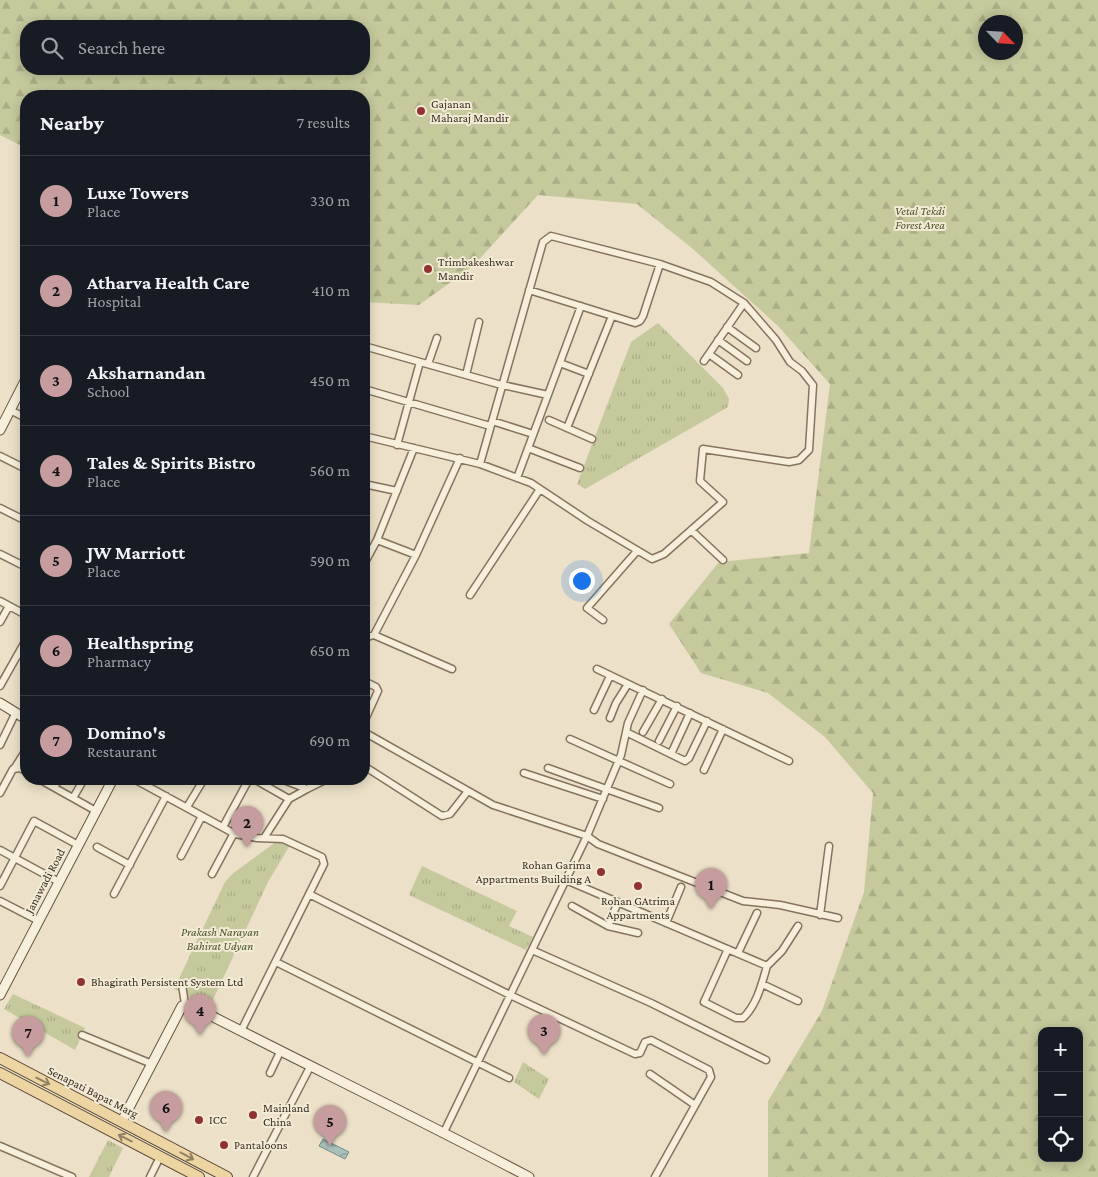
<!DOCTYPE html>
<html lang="en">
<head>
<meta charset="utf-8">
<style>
  body { margin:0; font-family:"Crimson Pro",serif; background:#242831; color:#f1f3f6 }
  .controls { position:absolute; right:15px; bottom:15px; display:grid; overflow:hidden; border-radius:10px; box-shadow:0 2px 12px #0003 }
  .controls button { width:45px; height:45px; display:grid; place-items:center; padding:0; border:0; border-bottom:1px solid #363941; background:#171b24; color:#f1f3f6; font:25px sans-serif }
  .compass { position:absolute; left:978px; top:15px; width:45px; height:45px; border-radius:50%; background:#171b24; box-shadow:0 2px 12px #0003; rotate:115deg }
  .you { position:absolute; left:581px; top:580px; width:18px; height:18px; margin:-12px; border:4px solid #fff; border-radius:50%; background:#1a73e8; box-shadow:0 0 0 8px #1a73e833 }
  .badge { display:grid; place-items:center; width:32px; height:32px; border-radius:50%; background:#c69c9f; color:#111; font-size:16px; font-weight:700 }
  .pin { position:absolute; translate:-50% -41px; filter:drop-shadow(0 1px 2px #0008) }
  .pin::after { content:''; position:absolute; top:26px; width:18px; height:15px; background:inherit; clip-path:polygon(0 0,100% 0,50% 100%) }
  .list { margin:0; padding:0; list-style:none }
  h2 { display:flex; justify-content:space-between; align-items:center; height:65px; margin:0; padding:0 20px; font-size:21px }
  h2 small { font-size:16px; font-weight:400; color:#9ea1a6 }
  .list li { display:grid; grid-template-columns:32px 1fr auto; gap:15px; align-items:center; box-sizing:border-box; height:90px; padding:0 20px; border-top:1px solid #363941 }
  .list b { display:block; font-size:19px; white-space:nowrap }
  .list p { margin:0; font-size:16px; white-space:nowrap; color:#9ea1a6 }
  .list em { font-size:16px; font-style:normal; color:#9ea1a6 }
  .icon { flex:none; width:28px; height:28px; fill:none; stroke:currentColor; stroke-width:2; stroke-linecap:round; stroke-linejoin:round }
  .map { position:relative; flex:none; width:1098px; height:1177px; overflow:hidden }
  .search { position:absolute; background:#171b24; box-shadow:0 2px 12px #0003; left:20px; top:20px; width:350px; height:55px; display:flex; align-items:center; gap:12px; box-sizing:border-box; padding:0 18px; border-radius:20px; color:#9ea1a6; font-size:19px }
  .panel { position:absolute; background:#171b24; box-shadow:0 2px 12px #0003; left:20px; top:90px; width:350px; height:695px; border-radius:20px }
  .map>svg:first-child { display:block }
</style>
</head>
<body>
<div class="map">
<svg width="1098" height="1177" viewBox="0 0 1098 1177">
  <defs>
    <pattern id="forest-firs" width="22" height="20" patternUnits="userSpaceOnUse" patternTransform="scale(1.25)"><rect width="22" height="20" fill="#c5c99c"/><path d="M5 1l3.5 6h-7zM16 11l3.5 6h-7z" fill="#aaad86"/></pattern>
    <pattern id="park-tufts" width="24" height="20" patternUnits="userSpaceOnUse" patternTransform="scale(1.25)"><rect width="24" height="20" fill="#c5c99c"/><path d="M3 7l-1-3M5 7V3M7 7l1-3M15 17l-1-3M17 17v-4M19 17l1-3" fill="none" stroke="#aaad86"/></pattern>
    <pattern id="water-waves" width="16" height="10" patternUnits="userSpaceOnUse" patternTransform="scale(1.25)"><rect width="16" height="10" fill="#a9c0b9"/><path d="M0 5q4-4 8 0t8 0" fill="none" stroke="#8b9c96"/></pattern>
  </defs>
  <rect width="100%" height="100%" fill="#ece0c8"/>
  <path fill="url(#forest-firs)" fill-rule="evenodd" d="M 0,0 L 1098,0 L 1098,1177 L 768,1177 L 768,1101 L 822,1011 L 864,892 L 873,793 L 825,737 L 768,693 L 701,673 L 669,624 L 719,562 L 809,553 L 830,384 L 778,326 L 693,249 L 637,204 L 538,195 L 473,266 L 419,305 L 364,302 L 364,96 L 26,96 L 26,148 L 0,135 ZM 986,22 L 1016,22 L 1016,52 L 986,52 ZM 26,26 L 364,26 L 364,69 L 26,69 ZM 1042,1031 L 1079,1031 L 1079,1158 L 1042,1158 Z"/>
  <path fill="url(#park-tufts)" d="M 658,323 L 723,388 L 729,399 L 728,407 L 585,489 L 577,484 L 631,342 Z
    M 280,839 L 290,845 L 268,882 L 210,1006 L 174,989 L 225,882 L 232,874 Z
    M 422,866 L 517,911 L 509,926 L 533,937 L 526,950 L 409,895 Z
    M 13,994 L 85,1028 L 75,1050 L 4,1009 Z
    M 523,1062 L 549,1079 L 539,1099 L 514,1082 Z
    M 108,1140 L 123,1148 L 109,1177 L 89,1177 Z"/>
  <path fill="url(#water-waves)" stroke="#708e86" d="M 323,1139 L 349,1152 L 345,1159 L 319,1146 Z"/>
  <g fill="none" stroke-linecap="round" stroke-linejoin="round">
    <g stroke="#86735e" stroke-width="9">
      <path id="street" d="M 529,290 L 635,323 L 640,321 L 643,316 L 660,264
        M 727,327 L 756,348
        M 718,340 L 747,361
        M 364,346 L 420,362
        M 709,354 L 738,375
        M 704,361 L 744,303
        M 560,363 L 589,374
        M 428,364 L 437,338
        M 466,375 L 479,322
        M 364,389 L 490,426
        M 10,410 L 26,418
        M 549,420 L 592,439
        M 492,421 L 533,434
        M 567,428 L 612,316
        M 364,436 L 480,464 L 531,483 L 588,521 L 652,559 L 664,554 L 723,502 L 700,481 L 703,449 L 789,462 L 799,460 L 809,450 L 813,385 L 802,371 L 790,362 L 776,340 L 744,303 L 711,282 L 660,264 L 551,236 L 543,242 L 480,464
        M 397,445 L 420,362 L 498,384 L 548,395
        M 528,448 L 580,468
        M 0,456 L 26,469
        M 517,478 L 581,306
        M 364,484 L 397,491
        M 0,508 L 26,521
        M 691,530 L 723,560
        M 377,540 L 416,555
        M 0,554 L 26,567
        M 364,564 L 377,540 L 414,448
        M 470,595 L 540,489
        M 0,601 L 26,615
        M 603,620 L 587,608 L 637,551
        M 0,622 L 9,606
        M 374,635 L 452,669
        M 364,638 L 374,635 L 416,555 L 460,458
        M 19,654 L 26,658
        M 597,669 L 789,761
        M 364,681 L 376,687 L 378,691 L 364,722
        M 0,686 L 26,640
        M 594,710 L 610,676
        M 610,718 L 616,703 L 628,684
        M 364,732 L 493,805 L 587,836 L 598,844 L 743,901 L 780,905 L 838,918
        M 626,732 L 685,761 L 689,758 L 707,721
        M 643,732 L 662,699
        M 570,739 L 670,784
        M 659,741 L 677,706
        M 0,745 L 16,712
        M 671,754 L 690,713
        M 364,766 L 442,816 L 450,814 L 468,791
        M 548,768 L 659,808
        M 14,769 L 26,750
        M 704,770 L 723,729
        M 524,773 L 603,799
        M 39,779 L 96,811
        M 134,779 L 235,834 L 257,838 L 283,839 L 322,857 L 324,864 L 241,1031
        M 254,779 L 289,799
        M 281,779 L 307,789 L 327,779
        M 54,787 L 59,779
        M 0,793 L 13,769 L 20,768 L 26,771
        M 73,798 L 84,779
        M 187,807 L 204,779
        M 223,827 L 249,779
        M 264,838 L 289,799 L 307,789
        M 97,847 L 130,865
        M 0,850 L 59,882
        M 181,856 L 202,816
        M 212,874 L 234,833
        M 566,880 L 767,966 C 762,983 757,1005 743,1018 L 736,1018 L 704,1002 L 728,949
        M 0,886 L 34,821 L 78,845
        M 114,894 L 166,796
        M 309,894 L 510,995 L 635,1054 L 640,1053 L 645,1042 L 651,1040 L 709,1070 L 711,1077 L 655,1177
        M 0,901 L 39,921
        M 572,906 L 608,926 L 638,933
        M 820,915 L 829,846
        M 666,923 L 681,887
        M 608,926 L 618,902
        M 532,950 L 651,1003 L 766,1060
        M 738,953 L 757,913
        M 276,962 L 509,1078
        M 767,966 L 782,951 L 798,926
        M 762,984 L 798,1001
        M 182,985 L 185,1004
        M 82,1035 L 152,1064
        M 270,1073 L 280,1052
        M 650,1074 L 695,1105
        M 444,1132 L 587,836 L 621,755 L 628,723 L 643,690
        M 0,1146 L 72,1177
        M 150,1177 L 158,1161
        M 253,1177 L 310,1067"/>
    </g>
    <g stroke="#685441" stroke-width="11">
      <path id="secondary" d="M 0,430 L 26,379
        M 0,703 L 26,719
        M 0,995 L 113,779
        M 122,1121 L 182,1006 L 190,1005 C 303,1063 417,1118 529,1177"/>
    </g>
    <g stroke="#554232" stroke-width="12">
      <path id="primary" d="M 0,1058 L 227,1177
        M 0,1073 L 199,1177"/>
    </g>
    <use href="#street" stroke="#f7eedb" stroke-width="6"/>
    <use href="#secondary" stroke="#f7eedb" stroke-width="9"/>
    <use href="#primary" stroke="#ecd4a3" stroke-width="10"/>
  </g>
  <defs><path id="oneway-shaft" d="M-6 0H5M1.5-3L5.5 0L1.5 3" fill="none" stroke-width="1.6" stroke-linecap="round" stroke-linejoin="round" transform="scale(1.25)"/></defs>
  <g stroke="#928062">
    <use href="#oneway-shaft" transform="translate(43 1081) rotate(27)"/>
    <use href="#oneway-shaft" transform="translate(125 1138) rotate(-153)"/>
    <use href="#oneway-shaft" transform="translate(187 1156) rotate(28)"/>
  </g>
  <g fill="#913234" stroke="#f4ebd7" stroke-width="2">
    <circle cx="421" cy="111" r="5"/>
    <circle cx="428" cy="269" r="5"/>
    <circle cx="601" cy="872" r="5"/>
    <circle cx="638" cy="886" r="5"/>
    <circle cx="81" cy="982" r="5"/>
    <circle cx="253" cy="1115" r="5"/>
    <circle cx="199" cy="1120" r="5"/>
    <circle cx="224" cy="1145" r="5"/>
  </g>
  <g text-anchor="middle" stroke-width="4" stroke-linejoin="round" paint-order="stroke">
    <g font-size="12" fill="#382c21" stroke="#f4ebd7" text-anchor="start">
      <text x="431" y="108">Gajanan<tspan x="431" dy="14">Maharaj Mandir</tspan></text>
      <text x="438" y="266">Trimbakeshwar<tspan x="438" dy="14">Mandir</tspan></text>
      <text x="591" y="869" text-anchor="end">Rohan Garima<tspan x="591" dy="14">Appartments Building A</tspan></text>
      <text x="638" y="905" text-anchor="middle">Rohan GAtrima<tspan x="638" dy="14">Appartments</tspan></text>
      <text x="91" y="986">Bhagirath Persistent System Ltd</text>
      <text x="263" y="1112">Mainland<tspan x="263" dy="14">China</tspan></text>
      <text x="209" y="1124">ICC</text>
      <text x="234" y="1149">Pantaloons</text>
    </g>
    <g font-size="12" font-style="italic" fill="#495329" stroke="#f4ebd7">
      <text x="920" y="215">Vetal Tekdi<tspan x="920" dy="14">Forest Area</tspan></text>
      <text x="220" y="936">Prakash Narayan<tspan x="220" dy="14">Bahirat Udyan</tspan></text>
    </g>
    <g font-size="12" fill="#382c21" stroke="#f4ebd7">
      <text transform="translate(45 881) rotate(-62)" y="4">Janawadi Road</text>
      <text transform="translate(93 1092) rotate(27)" y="4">Senapati Bapat Marg</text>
    </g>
  </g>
</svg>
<div class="controls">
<button>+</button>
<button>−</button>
<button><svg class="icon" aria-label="locate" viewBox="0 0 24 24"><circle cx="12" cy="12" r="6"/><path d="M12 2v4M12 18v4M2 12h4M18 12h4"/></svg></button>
</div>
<svg class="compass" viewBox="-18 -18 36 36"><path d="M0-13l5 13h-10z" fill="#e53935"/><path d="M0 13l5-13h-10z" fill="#9ea1a6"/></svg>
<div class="you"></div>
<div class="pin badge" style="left:711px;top:909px">1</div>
<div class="pin badge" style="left:247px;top:847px">2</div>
<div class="pin badge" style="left:544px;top:1055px">3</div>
<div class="pin badge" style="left:200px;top:1035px">4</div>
<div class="pin badge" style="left:330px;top:1146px">5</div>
<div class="pin badge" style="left:166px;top:1132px">6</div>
<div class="pin badge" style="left:28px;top:1057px">7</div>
<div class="search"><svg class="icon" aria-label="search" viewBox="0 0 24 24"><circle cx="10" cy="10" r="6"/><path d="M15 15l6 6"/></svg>Search here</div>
<section class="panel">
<h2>Nearby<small>7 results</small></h2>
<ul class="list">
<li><span class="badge">1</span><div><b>Luxe Towers</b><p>Place</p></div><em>330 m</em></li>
<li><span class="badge">2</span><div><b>Atharva Health Care</b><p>Hospital</p></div><em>410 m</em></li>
<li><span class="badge">3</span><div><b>Aksharnandan</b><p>School</p></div><em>450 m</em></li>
<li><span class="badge">4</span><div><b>Tales &amp; Spirits Bistro</b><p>Place</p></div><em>560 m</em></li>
<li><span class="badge">5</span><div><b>JW Marriott</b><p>Place</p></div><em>590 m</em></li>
<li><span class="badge">6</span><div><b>Healthspring</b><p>Pharmacy</p></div><em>650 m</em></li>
<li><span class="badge">7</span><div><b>Domino's</b><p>Restaurant</p></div><em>690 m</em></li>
</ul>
</section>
</div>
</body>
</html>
